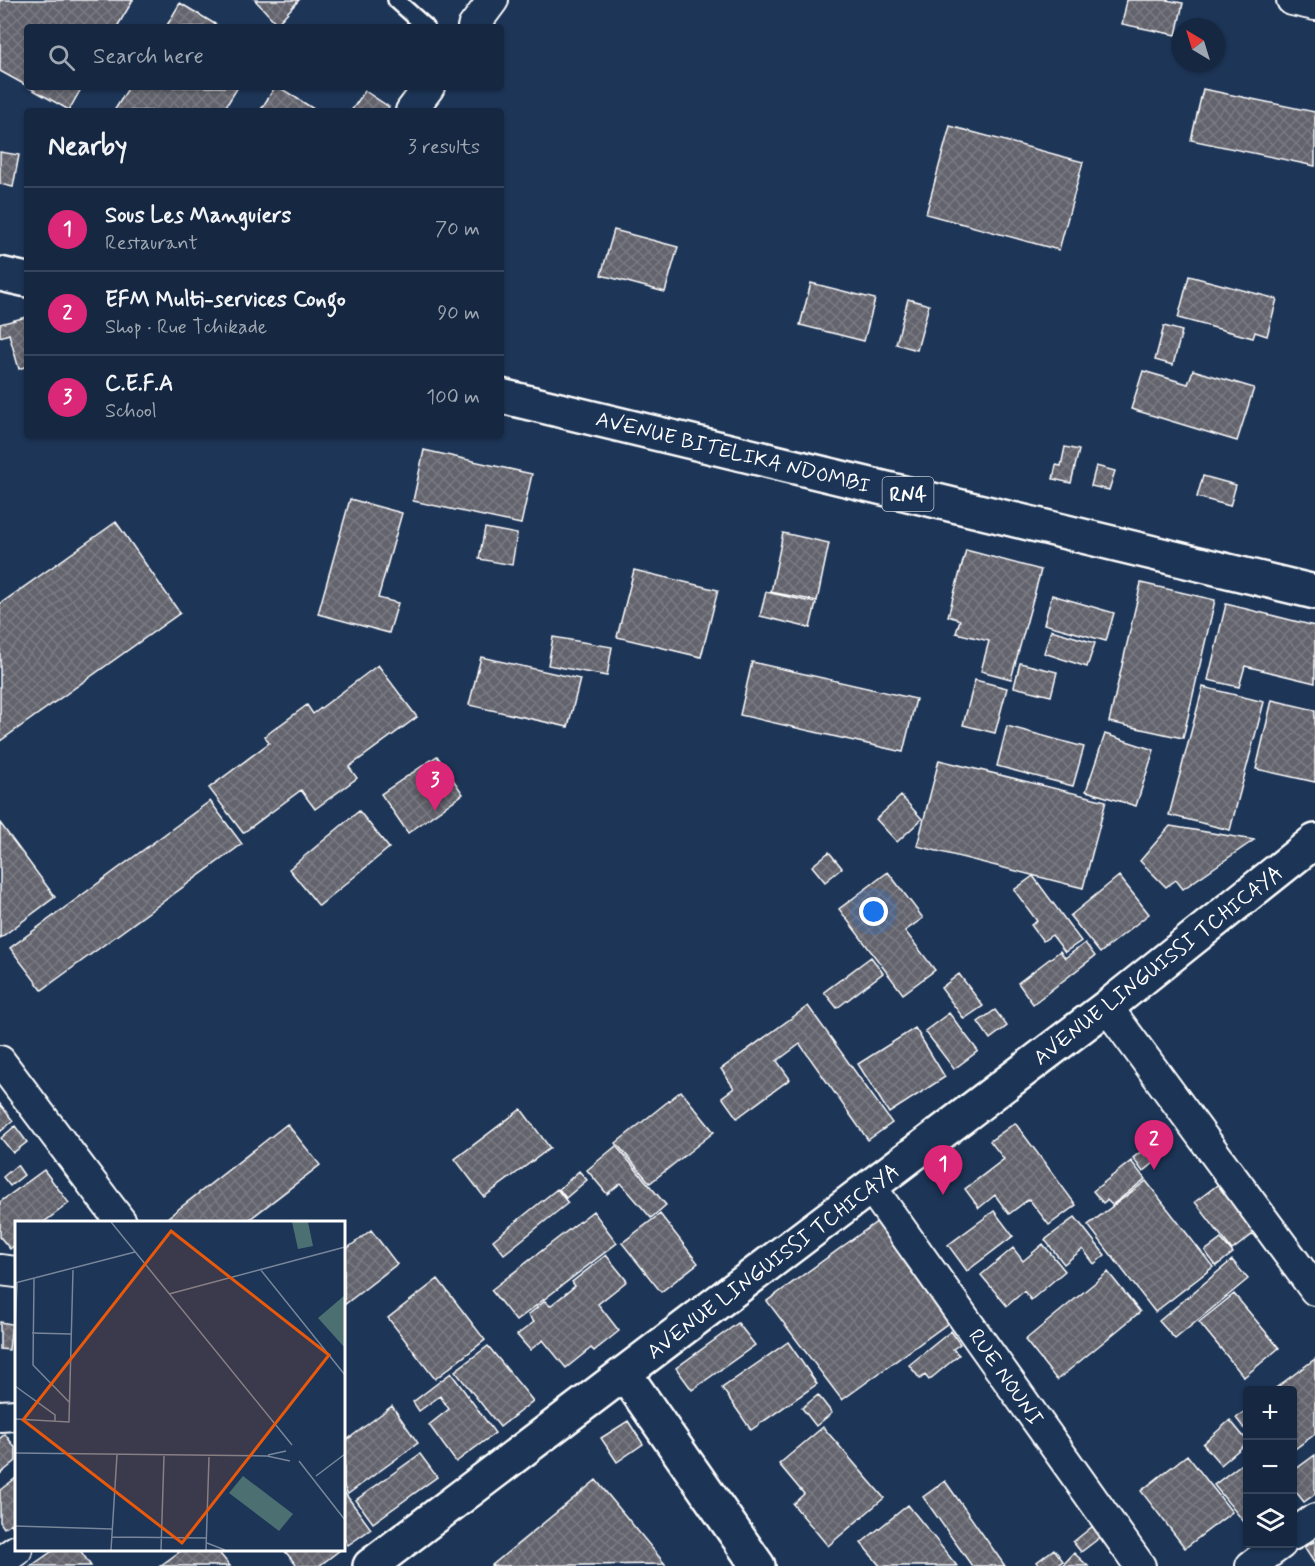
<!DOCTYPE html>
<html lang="en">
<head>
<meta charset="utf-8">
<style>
  body { margin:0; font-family:Mynerve,sans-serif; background:#23344c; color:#f1f3f6 }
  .controls { position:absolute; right:18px; bottom:18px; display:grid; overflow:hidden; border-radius:6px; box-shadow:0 2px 4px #0004 }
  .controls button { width:54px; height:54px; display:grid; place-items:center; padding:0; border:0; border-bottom:2px solid #35445a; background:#162841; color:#f1f3f6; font:30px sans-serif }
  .compass { position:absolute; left:1171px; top:18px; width:54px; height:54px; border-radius:50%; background:#162841; box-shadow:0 2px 4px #0004; rotate:322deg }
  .you { position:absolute; left:874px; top:912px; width:21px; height:21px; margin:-15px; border:4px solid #fff; border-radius:50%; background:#1a73e8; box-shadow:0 0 0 9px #1a73e833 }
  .badge { display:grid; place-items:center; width:39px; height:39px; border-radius:50%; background:#db2777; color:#fff; font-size:20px; font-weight:700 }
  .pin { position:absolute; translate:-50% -50px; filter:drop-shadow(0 2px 3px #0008) }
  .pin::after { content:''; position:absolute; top:32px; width:21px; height:18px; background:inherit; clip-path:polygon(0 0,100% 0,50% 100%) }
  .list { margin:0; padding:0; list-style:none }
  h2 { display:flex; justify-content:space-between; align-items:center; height:78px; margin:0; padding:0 24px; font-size:26px }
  h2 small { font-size:20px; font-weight:400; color:#9ea6b1 }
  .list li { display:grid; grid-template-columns:39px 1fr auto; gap:18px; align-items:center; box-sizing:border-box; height:84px; padding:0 24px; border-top:2px solid #35445a }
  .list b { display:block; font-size:22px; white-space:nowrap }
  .list p { margin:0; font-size:20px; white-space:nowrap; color:#9ea6b1 }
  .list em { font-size:20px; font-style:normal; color:#9ea6b1 }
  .icon { flex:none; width:33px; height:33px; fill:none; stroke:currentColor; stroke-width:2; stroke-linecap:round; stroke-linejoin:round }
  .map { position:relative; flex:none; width:1315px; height:1566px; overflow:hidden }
  .search { position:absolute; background:#162841; box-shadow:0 2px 4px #0004; left:24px; top:24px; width:480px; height:66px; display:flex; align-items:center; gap:15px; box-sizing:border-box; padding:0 21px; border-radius:6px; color:#9ea6b1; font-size:22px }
  .panel { position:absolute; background:#162841; box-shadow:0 2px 4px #0004; left:24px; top:108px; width:480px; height:330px; border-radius:6px }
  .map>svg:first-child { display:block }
</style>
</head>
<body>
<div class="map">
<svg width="1315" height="1566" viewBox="0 0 1315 1566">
  <defs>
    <pattern id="building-cross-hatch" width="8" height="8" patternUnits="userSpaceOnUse" patternTransform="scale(1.5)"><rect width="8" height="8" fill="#63636d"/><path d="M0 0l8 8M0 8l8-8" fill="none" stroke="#7a7a83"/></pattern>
  </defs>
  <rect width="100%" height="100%" fill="#1d3557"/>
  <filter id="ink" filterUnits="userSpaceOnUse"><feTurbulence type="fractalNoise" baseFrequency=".0167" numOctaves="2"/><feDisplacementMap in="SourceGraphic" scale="12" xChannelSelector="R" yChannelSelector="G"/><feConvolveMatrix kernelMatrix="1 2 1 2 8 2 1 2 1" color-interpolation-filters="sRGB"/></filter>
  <g filter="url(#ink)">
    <path fill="url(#building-cross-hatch)" stroke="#fff" stroke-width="1.5" d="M 0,0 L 133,0 L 117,27 L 27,27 L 27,86 L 0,71 Z
      M 255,0 L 299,0 L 277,24 Z
      M 1127,0 L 1166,0 L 1183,3 L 1176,35 L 1122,24 Z
      M 180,3 L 220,27 L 166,27 Z
      M 28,87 L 82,87 L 69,110 Z
      M 129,87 L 238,87 L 223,111 L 114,111 Z
      M 275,87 L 279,87 L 317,111 L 260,111 Z
      M 1203,89 L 1315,112 L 1315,166 L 1191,140 Z
      M 365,91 L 389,107 L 386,111 L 351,111 Z
      M 950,126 L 1083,162 L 1059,250 L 926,214 Z
      M 0,152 L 19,155 L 13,187 L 0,184 Z
      M 614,230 L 678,247 L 665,292 L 601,275 Z
      M 1189,276 L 1277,299 L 1267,336 L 1255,332 L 1253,338 L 1178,318 Z
      M 811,283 L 875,299 L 864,341 L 800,325 Z
      M 908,299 L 929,305 L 917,350 L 896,344 Z
      M 26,317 L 27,366 L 19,369 L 9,334 L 0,337 L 0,324 Z
      M 1164,326 L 1182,331 L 1173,365 L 1155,360 Z
      M 1193,370 L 1254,388 L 1237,441 L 1131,409 L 1143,371 L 1188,384 Z
      M 1065,447 L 1079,450 L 1071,483 L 1053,479 L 1056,465 L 1061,466 Z
      M 424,450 L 532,474 L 521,524 L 413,501 Z
      M 1096,466 L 1115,471 L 1109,490 L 1091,486 Z
      M 1203,476 L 1236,485 L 1230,506 L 1197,497 Z
      M 350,499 L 402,513 L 378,598 L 398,603 L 389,633 L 318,614 Z
      M 116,522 L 180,613 L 0,741 L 0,604 Z
      M 485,528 L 517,534 L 512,565 L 479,559 Z
      M 783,533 L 829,543 L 817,601 L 771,592 Z
      M 966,550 L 1041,570 L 1011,679 L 981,671 L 989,641 L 956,633 L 960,620 L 948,616 Z
      M 634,570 L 718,590 L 701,657 L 617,637 Z
      M 1141,583 L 1215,600 L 1183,738 L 1109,722 Z
      M 766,592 L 816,603 L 810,628 L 760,616 Z
      M 1052,595 L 1114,613 L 1106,641 L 1044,624 Z
      M 1226,604 L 1315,626 L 1315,683 L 1245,666 L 1239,687 L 1208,680 Z
      M 1051,630 L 1095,643 L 1087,667 L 1044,653 Z
      M 553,637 L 612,647 L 607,676 L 548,665 Z
      M 481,657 L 580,679 L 568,727 L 469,705 Z
      M 752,662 L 916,699 L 903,752 L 740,715 Z
      M 1020,663 L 1057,672 L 1051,696 L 1014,687 Z
      M 378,665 L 417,717 L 349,767 L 357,778 L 315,809 L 301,790 L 243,833 L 209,788 L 269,743 L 265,736 L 307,705 L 313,714 Z
      M 975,680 L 1007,688 L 995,733 L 963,725 Z
      M 1203,687 L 1264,702 L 1230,830 L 1169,815 Z
      M 1272,700 L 1315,710 L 1315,782 L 1256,769 Z
      M 1007,726 L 1084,747 L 1073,786 L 997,766 Z
      M 1105,734 L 1154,750 L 1136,806 L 1086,791 Z
      M 437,756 L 463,794 L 408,833 L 381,794 Z
      M 939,760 L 1106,801 L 1083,888 L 917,846 Z
      M 901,796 L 922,819 L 897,842 L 876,819 Z
      M 210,801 L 242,844 L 42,990 L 10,948 Z
      M 359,811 L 389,848 L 319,906 L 289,869 Z
      M 0,823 L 55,897 L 0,938 Z
      M 1170,826 L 1254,840 L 1183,889 L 1176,880 L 1166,887 L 1140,861 Z
      M 829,852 L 842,868 L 825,882 L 812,866 Z
      M 888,872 L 923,918 L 905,931 L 935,970 L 903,994 L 839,909 Z
      M 1033,876 L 1081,941 L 1065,952 L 1052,935 L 1043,941 L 1031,925 L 1037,921 L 1014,890 Z
      M 1119,876 L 1149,914 L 1100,953 L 1070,916 Z
      M 1085,943 L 1095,956 L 1033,1004 L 1018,983 L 1060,951 L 1065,958 Z
      M 871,957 L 883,973 L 837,1008 L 824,992 Z
      M 959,974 L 983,1006 L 964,1019 L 941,988 Z
      M 808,1006 L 892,1123 L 868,1140 L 800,1044 L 777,1061 L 790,1079 L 737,1118 L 722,1097 L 734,1088 L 721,1069 Z
      M 995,1010 L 1007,1026 L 990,1039 L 978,1022 Z
      M 949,1013 L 978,1051 L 954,1069 L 925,1031 Z
      M 915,1028 L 945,1077 L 889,1113 L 858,1064 Z
      M 681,1091 L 714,1132 L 650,1183 L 616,1143 Z
      M 0,1104 L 13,1121 L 0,1132 Z
      M 521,1109 L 550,1148 L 484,1197 L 455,1159 Z
      M 1015,1123 L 1076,1205 L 1049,1225 L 1029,1199 L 1009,1214 L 995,1195 L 979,1208 L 965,1189 L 1004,1159 L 990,1141 Z
      M 287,1124 L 320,1165 L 246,1222 L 162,1222 Z
      M 15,1126 L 27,1142 L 13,1153 L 1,1138 Z
      M 1154,1141 L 1165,1154 L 1143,1172 L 1133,1158 Z
      M 616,1146 L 666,1205 L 651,1218 L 621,1183 L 607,1194 L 587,1170 Z
      M 1131,1161 L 1145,1179 L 1112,1205 L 1107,1200 L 1103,1203 L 1093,1191 Z
      M 17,1165 L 24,1175 L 10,1186 L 3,1177 Z
      M 44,1170 L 69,1203 L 44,1222 L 16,1222 L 16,1244 L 10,1249 L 0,1237 L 0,1202 Z
      M 579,1171 L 587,1180 L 566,1198 L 559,1189 Z
      M 1146,1181 L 1213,1267 L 1155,1312 L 1088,1225 Z
      M 1220,1183 L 1257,1231 L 1232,1250 L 1195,1202 Z
      M 557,1189 L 568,1203 L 504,1254 L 493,1240 Z
      M 593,1211 L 617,1243 L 516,1321 L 491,1290 Z
      M 994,1211 L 1013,1236 L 967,1271 L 948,1245 Z
      M 660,1214 L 698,1263 L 661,1292 L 622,1243 Z
      M 1075,1217 L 1105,1255 L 1094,1264 L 1083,1249 L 1064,1264 L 1045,1240 Z
      M 878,1221 L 951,1321 L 842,1400 L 767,1301 Z
      M 371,1230 L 397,1264 L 344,1305 L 344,1251 Z
      M 1221,1239 L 1233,1253 L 1216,1266 L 1205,1251 Z
      M 1043,1244 L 1065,1271 L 1031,1300 L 1024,1291 L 1007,1306 L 981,1275 L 1013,1248 L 1023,1261 Z
      M 606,1255 L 627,1281 L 598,1304 L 619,1331 L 594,1351 L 591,1348 L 566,1368 L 543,1340 L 530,1350 L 517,1335 L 534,1322 L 528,1315 L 545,1301 L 550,1306 L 575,1286 L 572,1282 Z
      M 1232,1260 L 1248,1279 L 1175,1339 L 1159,1321 Z
      M 1108,1272 L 1140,1312 L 1057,1380 L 1025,1340 Z
      M 438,1279 L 485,1340 L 435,1379 L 388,1318 Z
      M 1234,1294 L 1279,1348 L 1244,1377 L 1199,1322 Z
      M 0,1322 L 12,1324 L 9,1350 L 0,1349 Z
      M 738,1323 L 755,1345 L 692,1390 L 676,1368 Z
      M 951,1331 L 960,1344 L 953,1349 L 959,1355 L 929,1380 L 925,1375 L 920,1379 L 909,1365 Z
      M 788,1342 L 817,1384 L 751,1430 L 722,1388 Z
      M 488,1346 L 533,1401 L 500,1427 L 455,1371 Z
      M 1315,1359 L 1315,1434 L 1292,1451 L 1292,1390 L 1273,1390 Z
      M 451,1373 L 495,1433 L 456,1462 L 429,1425 L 449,1409 L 440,1396 L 419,1411 L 413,1402 Z
      M 818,1395 L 832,1413 L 816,1426 L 802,1408 Z
      M 392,1406 L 418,1443 L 348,1494 L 344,1487 L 344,1442 Z
      M 1248,1409 L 1248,1433 L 1236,1418 Z
      M 1230,1420 L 1248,1442 L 1221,1465 L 1203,1444 Z
      M 628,1421 L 643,1444 L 617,1462 L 601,1438 Z
      M 823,1427 L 884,1498 L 828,1546 L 793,1504 L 804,1494 L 779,1464 Z
      M 5,1434 L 16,1449 L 16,1461 L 0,1474 L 0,1438 Z
      M 420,1454 L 437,1477 L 373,1523 L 356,1500 Z
      M 1187,1455 L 1232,1512 L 1185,1548 L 1141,1491 Z
      M 1315,1455 L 1315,1494 L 1304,1502 L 1292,1487 L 1292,1472 Z
      M 1248,1459 L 1248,1527 L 1214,1485 Z
      M 16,1478 L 16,1531 L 11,1523 L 4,1528 L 0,1522 L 0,1490 Z
      M 596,1480 L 665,1564 L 491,1566 Z
      M 945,1481 L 1005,1566 L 972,1566 L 923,1497 Z
      M 344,1492 L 371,1529 L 348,1545 L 344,1538 Z
      M 908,1505 L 957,1566 L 880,1566 L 861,1543 Z
      M 1093,1526 L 1102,1536 L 1081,1552 L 1073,1542 Z
      M 1315,1541 L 1315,1564 L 1304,1547 Z
      M 1054,1549 L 1063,1561 L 1056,1566 L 1040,1566 L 1037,1562 Z
      M 54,1550 L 80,1550 L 91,1566 L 31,1566 Z
      M 182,1550 L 217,1550 L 230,1566 L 160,1566 Z
      M 284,1550 L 340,1550 L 319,1566 L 297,1566 Z
      M 1074,1553 L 1088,1566 L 1062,1566 Z"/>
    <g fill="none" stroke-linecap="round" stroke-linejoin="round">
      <g stroke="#fff" stroke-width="20">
        <path id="service" d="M 396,0 L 426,27"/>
      </g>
      <g stroke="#fff" stroke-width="34">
        <path id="minor" d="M 1292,0 L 1315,5
          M 473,27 L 493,0
          M 411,111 L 429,87
          M 1107,1007 L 1315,1290
          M 0,1061 L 121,1222
          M 871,1187 L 1140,1566
          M 0,1270 L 16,1272
          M 0,1416 L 16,1415
          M 1292,1535 L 1315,1519
          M 0,1562 L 17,1550
          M 1251,1566 L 1281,1544"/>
      </g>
      <g stroke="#fff" stroke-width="38">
        <path id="tertiary" d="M 625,1374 L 758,1566"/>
      </g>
      <g stroke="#fff" stroke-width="38">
        <path id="primary" d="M 370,1566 L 1107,1007 L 1315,841"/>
      </g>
      <g stroke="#fff" stroke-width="38">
        <path id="trunk" d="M 0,274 L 27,280
          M 501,396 L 1315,592"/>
      </g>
      <use href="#service" stroke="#1d3557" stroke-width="15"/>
      <use href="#minor" stroke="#1d3557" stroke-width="30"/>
      <use href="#tertiary" stroke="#1d3557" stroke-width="33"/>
      <use href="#primary" stroke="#1d3557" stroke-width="33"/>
      <use href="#trunk" stroke="#1d3557" stroke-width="33"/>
    </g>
  </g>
  <g text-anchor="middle" stroke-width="5" stroke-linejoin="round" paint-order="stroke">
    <rect fill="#1d3557" stroke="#bbc2cd" stroke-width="1.5" x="882.5" y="477" width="51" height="34" rx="4.5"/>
    <g font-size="20" font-weight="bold" fill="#fff">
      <text x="908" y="501">RN4</text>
    </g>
    <g font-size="21" fill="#fff" stroke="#1d3557">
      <text transform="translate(733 452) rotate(14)" y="7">AVENUE BITELIKA NDOMBI</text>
      <text transform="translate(1158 965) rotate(-38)" y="7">AVENUE LINGUISSI TCHICAYA</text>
      <text transform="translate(773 1261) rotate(-37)" y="7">AVENUE LINGUISSI TCHICAYA</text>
      <text transform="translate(1006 1377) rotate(55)" y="7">RUE NOUNI</text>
    </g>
  </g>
  <g transform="translate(15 1221)">
    <rect width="330" height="330" fill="#1d3557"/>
    <path d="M 277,1 L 293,1 L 298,25 L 283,28 ZM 330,74 L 330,127 L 303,97 ZM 228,255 L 278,293 L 264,310 L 214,272 Z" fill="#4c7072"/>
    <path fill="none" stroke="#77869a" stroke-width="1.5" d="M 96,1 L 277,224M 245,48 L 330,154M 19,58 L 18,144 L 55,182M 0,62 L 120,31M 154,73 L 330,26M 0,111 L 2,62M 17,112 L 56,113M 0,165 L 40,194 L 40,200M 0,198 L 54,201 L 58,49M 0,232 L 252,235 L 275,240M 253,234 L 271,230M 284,240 L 330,299M 301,255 L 330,233M 0,305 L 97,308M 97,316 L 192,317M 192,322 L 210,329M 96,329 L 102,234M 146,329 L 149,235M 191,329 L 194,236"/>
    <path fill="#e8590c" fill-opacity="0.15" stroke="#e8590c" stroke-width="3" d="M 156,10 L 314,134 L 167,322 L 8,199 Z"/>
    <rect width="330" height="330" fill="none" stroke="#fff" stroke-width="3"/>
  </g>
</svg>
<div class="controls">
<button>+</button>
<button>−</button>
<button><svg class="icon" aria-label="layers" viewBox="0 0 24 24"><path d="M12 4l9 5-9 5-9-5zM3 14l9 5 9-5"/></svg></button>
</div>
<svg class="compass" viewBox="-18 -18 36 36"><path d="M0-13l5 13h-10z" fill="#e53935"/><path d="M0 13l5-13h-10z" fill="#9ea6b1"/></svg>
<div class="you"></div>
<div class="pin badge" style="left:943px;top:1195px">1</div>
<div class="pin badge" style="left:1154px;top:1170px">2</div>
<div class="pin badge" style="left:435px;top:811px">3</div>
<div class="search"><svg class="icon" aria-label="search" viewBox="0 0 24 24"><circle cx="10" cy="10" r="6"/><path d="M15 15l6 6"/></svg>Search here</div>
<section class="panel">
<h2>Nearby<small>3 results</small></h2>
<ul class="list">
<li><span class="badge">1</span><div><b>Sous Les Manguiers</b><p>Restaurant</p></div><em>70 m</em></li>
<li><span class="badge">2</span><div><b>EFM Multi-services Congo</b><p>Shop · Rue Tchikade</p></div><em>90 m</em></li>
<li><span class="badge">3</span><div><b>C.E.F.A</b><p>School</p></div><em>100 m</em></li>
</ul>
</section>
</div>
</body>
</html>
